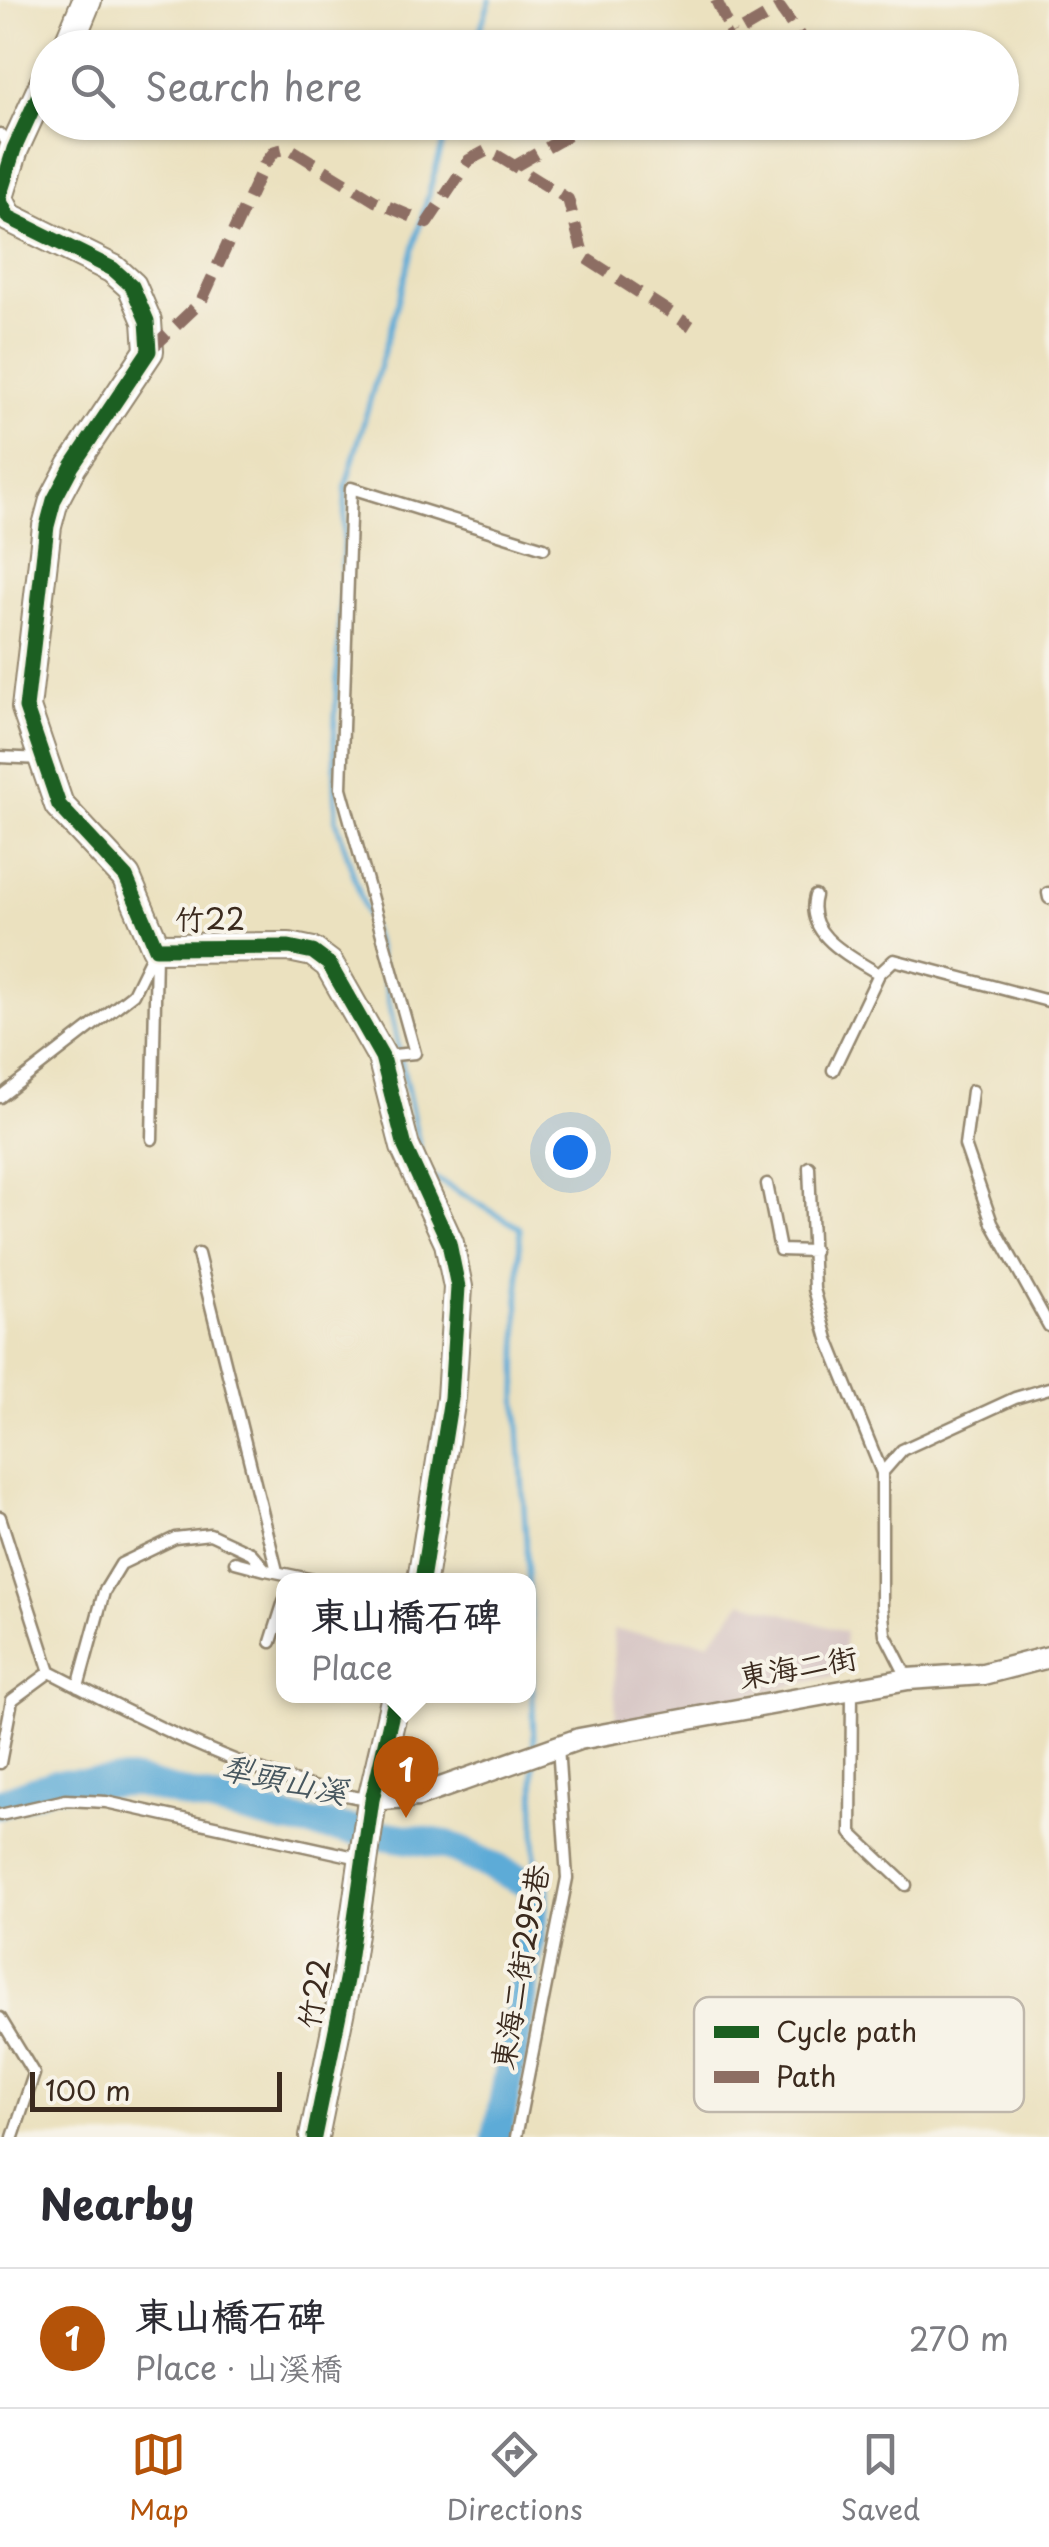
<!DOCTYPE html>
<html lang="en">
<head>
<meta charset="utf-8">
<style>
  body { margin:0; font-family:"Playpen Sans","LXGW WenKai TC",sans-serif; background:#f2f2f3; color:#2b2b33 }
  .scale { position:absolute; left:30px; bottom:25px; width:252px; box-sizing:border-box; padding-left:10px; border:5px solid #3b2a1e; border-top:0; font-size:28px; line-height:35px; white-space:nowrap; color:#3b2a1e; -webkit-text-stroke:8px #f7f3e8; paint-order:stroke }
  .you { position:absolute; left:570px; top:1152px; width:35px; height:35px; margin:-25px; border:8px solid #fff; border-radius:50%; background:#1a73e8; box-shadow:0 0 0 15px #1a73e833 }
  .badge { display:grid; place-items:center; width:65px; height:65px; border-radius:50%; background:#b45309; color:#fff; font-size:32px; font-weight:700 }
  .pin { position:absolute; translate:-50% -82px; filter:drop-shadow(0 2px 5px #0008) }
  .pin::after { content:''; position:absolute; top:52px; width:35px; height:30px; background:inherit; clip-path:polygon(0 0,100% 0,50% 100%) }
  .popup { position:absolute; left:276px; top:1573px; width:260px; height:130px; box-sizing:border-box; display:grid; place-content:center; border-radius:20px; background:#fff; filter:drop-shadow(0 2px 8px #0005); font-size:32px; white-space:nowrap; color:#7c7c81 }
  .popup b { font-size:38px; color:#2b2b33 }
  .popup::after { content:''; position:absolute; left:50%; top:100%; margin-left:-20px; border:20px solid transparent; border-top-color:#fff }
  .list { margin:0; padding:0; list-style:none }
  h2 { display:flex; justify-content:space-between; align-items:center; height:130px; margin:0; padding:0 40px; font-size:42px }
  h2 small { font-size:32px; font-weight:400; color:#7c7c81 }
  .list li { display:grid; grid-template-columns:65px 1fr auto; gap:30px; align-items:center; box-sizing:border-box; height:140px; padding:0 40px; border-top:2px solid #e1e1e2 }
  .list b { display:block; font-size:38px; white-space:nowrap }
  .list p { margin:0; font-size:32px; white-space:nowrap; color:#7c7c81 }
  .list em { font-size:32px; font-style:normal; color:#7c7c81 }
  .icon { flex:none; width:55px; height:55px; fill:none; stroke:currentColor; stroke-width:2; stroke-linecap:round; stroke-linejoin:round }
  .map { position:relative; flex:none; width:1049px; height:2137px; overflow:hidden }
  .search { position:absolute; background:#fff; box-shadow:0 2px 8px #0004; left:30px; right:30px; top:30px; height:110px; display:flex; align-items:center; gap:25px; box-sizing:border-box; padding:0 35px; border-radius:55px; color:#7c7c81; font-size:38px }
  .sheet { height:270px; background:#fff }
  nav { display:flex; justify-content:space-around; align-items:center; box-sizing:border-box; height:140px; border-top:2px solid #e1e1e2; background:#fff; font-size:28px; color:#7c7c81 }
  nav a { display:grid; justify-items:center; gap:5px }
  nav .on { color:#b45309 }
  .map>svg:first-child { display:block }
</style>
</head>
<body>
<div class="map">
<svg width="1049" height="2137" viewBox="0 0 1049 2137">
  <rect width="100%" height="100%" fill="#f7f3e8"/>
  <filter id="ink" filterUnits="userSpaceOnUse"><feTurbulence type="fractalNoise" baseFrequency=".01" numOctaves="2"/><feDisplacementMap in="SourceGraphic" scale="20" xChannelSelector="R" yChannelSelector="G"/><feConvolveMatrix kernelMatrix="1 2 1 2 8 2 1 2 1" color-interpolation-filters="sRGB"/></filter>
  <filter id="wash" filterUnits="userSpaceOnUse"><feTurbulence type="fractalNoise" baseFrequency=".0048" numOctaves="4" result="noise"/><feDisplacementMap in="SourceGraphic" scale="40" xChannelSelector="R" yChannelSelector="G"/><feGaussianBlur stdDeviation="2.25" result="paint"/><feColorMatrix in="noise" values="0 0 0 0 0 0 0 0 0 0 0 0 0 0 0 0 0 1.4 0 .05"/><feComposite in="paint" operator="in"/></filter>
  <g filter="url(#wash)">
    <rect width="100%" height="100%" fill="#ebe1bf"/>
    <path fill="#d2bfbf" d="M 743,1601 L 845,1632 L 842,1674 L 616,1726 L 613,1630 L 709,1642 Z"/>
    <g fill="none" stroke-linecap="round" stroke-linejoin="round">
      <path stroke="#5dabd7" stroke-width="5" d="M 474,48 L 490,0
        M 420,1149 L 377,947 L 336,820 L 334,740 L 346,485 L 449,122
        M 431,1176 L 520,1228 L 517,1395 L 531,1621 L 534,1749
        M 534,1760 L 536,1887"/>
      <path stroke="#5dabd7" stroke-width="30" d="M 0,1803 L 53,1784 L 136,1782 L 286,1820 L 447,1845 L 536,1887 L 520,2014 L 497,2137"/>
    </g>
  </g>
  <g filter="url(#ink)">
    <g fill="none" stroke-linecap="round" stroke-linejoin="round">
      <g stroke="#93866e" stroke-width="15">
        <path id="lane" d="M 0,134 L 13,148
          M 0,757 L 41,759
          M 1048,893 L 1049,898
          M 815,896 C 804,935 850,956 879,974
          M 383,1056 L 415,1053 L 341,788 L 351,488 L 544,548
          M 833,1070 L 879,974 L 894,960 L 1048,1001 L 1049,998
          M 972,1091 L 965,1145 L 992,1223 L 1049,1326
          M 0,1097 L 133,994 L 155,949
          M 152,1139 L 156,954
          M 809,1167 L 814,1289 L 828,1339 L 882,1473 L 882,1606 L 885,1634 L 908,1679
          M 767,1184 L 780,1250 L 814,1251
          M 198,1254 L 277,1571
          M 882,1473 L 902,1450 L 1015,1398 L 1049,1388
          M 0,1517 L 50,1672
          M 235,1562 L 265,1570
          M 271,1642 L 284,1601
          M 78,1687 L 104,1592 L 121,1564 L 175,1538 L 210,1534 L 251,1553 L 266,1570 L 314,1580
          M 852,1689 L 851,1833 L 906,1885
          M 0,1763 L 12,1700 L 50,1672 C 150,1724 259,1781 371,1800
          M 0,1815 L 66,1800 L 106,1802 L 364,1859
          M 0,2018 L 34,2074 L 13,2137
          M 516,2137 L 567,1878 L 558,1746"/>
      </g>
      <g stroke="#93866e" stroke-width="25">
        <path id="street" d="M 372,1800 L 418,1796 L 579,1739 L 908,1679 L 983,1674 L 1049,1657"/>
      </g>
      <g stroke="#93866e" stroke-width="32">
        <path id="secondary" d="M 67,48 L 87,0
          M 0,194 L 14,149 L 48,75
          M 0,201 L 8,217 L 113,269 L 132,286 L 147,321 L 149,351 L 72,466 L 54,500 L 47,526 L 26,708 L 59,805 L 126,877 L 156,948 L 289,947 L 313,952 L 329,964 L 382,1057 L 405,1147 L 449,1243 L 458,1287 L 451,1398 L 422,1580
          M 314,2137 L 347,1975 L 372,1800 L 396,1696"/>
      </g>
      <use href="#lane" stroke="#fff" stroke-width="10"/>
      <use href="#street" stroke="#fff" stroke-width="20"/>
      <use href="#secondary" stroke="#fff" stroke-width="28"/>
      <path stroke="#8d6e63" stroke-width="12" stroke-dasharray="25 12" stroke-linecap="butt" d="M 716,0 L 732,34
        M 711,48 L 780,8 L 807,46
        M 515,166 L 592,122
        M 149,351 L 201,302 L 264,165 L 275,151 L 289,148 L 375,201 L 427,223 L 469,160 L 486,151 L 498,156 L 568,199 L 584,257 L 691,326"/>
      <g stroke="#f7f3e8" stroke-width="21">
        <path id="cycleway" d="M 0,194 L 14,149 L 48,75
          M 0,201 L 8,217 L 113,269 L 132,286 L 147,321 L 149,351 L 72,466 L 54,500 L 47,526 L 26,708 L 59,805 L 126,877 L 156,948 L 289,947 L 313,952 L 329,964 L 382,1057 L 405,1147 L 449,1243 L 458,1287 L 451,1398 L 422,1580
          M 314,2137 L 347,1975 L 372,1800 L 396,1696"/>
      </g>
      <use href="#cycleway" stroke="#1b5e20" stroke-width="15"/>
    </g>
  </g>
  <g text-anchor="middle" stroke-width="8" stroke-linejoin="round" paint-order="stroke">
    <g font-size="30" fill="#3b2a1e" stroke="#f7f3e8">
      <text x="210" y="930">竹22</text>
      <text transform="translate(798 1668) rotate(-10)" y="10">東海二街</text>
      <text transform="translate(521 1967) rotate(-80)" y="10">東海二街295巷</text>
      <text transform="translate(315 1994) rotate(-80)" y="10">竹22</text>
    </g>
    <g font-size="32" font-style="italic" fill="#47575f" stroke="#f7f3e8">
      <text transform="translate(284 1780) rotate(12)" y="11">犁頭山溪</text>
    </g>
  </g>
  <rect x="694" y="1997" width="330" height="115" rx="15" fill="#f7f3e8" stroke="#bfb7ab" stroke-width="2.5"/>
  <rect x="714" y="2026" width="45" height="12" fill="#1b5e20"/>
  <rect x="714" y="2071" width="45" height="12" fill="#8d6e63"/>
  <g font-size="28" fill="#3b2a1e">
    <text x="776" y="2042">Cycle path</text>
    <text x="776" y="2087">Path</text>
  </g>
</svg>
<div class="scale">100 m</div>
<div class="you"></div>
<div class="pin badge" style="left:406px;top:1818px">1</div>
<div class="popup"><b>東山橋石碑</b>Place</div>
<div class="search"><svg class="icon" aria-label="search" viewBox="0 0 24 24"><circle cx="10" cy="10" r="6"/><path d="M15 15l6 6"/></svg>Search here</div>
</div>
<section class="sheet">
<h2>Nearby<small></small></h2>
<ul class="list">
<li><span class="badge">1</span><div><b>東山橋石碑</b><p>Place · 山溪橋</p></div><em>270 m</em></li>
</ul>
</section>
<nav>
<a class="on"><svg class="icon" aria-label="map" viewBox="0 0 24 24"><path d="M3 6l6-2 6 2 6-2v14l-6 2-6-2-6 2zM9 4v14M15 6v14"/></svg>Map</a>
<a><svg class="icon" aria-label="directions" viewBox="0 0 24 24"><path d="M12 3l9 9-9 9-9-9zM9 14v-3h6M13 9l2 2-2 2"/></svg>Directions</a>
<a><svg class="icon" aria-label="saved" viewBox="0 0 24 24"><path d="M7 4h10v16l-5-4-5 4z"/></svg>Saved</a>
</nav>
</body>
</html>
